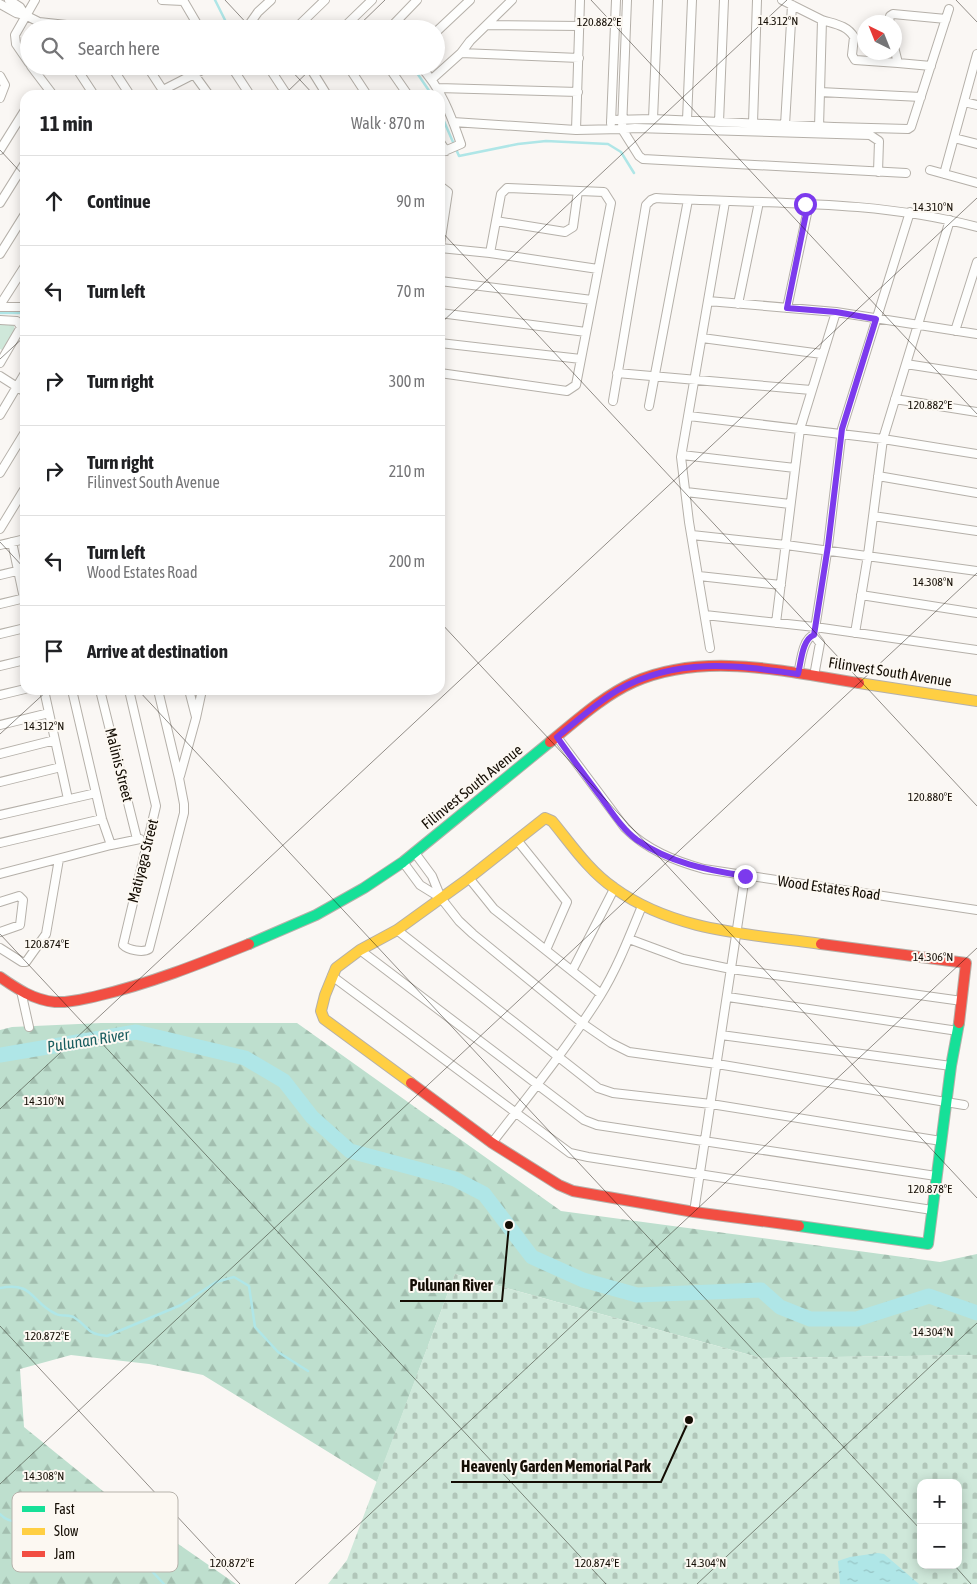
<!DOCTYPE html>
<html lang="en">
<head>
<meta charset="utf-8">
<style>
  body { margin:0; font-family:"Asap Condensed",sans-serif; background:#f6f6f6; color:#202124 }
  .controls { position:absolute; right:15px; bottom:15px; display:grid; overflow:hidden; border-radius:10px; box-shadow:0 2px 12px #0003 }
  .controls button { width:45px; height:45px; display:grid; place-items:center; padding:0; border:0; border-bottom:1px solid #e0e0e0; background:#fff; color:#202124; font:25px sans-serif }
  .compass { position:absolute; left:857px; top:15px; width:45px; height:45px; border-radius:50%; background:#fff; box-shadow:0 2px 12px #0003; rotate:317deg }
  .stop { position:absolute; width:15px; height:15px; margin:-11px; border:4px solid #7c3aed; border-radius:50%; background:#fff }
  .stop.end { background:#7c3aed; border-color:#fff; box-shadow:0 1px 5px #0008 }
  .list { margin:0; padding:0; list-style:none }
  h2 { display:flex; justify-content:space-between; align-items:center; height:65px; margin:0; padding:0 20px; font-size:21px }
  h2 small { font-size:16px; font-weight:400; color:#757577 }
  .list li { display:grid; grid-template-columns:32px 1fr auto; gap:15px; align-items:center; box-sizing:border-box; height:90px; padding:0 20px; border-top:1px solid #e0e0e0 }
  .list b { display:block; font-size:19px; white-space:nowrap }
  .list p { margin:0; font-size:16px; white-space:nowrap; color:#757577 }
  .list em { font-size:16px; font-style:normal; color:#757577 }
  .icon { flex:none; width:28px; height:28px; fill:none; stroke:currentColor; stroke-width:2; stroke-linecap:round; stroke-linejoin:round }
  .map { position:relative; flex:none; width:977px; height:1584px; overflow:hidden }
  .search { position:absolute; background:#fff; box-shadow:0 2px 12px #0003; left:20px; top:20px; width:425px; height:55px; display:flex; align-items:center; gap:12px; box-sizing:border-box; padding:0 18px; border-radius:28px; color:#757577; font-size:19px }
  .panel { position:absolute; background:#fff; box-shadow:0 2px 12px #0003; left:20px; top:90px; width:425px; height:605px; border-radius:15px }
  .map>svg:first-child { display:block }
</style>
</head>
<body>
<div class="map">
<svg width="977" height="1584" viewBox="0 0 977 1584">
  <defs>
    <pattern id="forest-firs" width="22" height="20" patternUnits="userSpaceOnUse" patternTransform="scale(1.25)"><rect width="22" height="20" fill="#bedfce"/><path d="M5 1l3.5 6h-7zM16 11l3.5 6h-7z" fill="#a2beaf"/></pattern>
    <pattern id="cemetery-stones" width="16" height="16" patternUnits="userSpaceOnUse" patternTransform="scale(1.25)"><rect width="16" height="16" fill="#cfe8da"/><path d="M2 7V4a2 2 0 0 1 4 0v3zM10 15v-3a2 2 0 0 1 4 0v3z" fill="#b1c6b9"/></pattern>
    <pattern id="water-ripples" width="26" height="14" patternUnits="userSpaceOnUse" patternTransform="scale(1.25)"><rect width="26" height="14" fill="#afe6e7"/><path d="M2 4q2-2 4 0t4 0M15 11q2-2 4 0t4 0" fill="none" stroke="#96c4c4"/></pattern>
  </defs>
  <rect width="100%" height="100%" fill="#faf7f4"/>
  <path fill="url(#forest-firs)" d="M 101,1023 L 297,1023 L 561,1211 L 940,1262 L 977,1254 L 977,1355 L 761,1358 L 455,1274 L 377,1482 L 203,1375 L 149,1364 L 71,1355 L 20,1369 L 24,1427 L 109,1496 L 236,1584 L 0,1584 L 0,1030 L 12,1027 Z"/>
  <path fill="url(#cemetery-stones)" fill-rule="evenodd" d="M 455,1274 L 761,1358 L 977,1355 L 977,1584 L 328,1584 L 347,1560 ZM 921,1483 L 958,1483 L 958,1565 L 921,1565 Z"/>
  <path fill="#cfe8da" d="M 0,323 L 11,323 L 14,326 L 15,330 L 2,350 L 0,349 Z"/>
  <path fill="url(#water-ripples)" d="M 878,1553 L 884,1554 L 919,1584 L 840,1584 L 838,1561 L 850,1557 Z"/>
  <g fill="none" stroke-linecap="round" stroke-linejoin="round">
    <path stroke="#afe6e7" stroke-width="2.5" d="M 215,0 L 226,22
      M 410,66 L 417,73 L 432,95
      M 440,112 L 459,156 L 518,144 L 546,141 L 608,144 L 621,152 L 634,173
      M 0,313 L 25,313
      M 0,1288 C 34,1281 31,1303 56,1314 C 62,1317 70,1314 75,1318 C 90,1328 86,1334 107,1336 L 181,1305 L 216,1282 L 234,1277 L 249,1286 L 255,1327 L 278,1352 L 308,1371
      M 0,1514 C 16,1531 37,1514 53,1504 L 76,1510 L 88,1521 L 101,1525 L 119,1527 L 128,1537 L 136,1554 L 164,1584"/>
    <path stroke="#afe6e7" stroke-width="15" d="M 0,1055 L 136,1032 L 245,1058 L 284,1081 L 312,1117 L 350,1151 L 455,1179 L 484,1194 L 532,1257 L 583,1280 L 637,1295 L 761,1290 L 780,1307 L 810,1319 L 857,1319 L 929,1296 L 977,1313"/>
    <g stroke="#b5b0a9" stroke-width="10">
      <path id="street" d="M 9,0 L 20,7 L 25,15
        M 162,0 L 183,1
        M 183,0 L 200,29
        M 512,0 L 470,41 L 461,53 L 579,58
        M 627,0 L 622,129 L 635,128 L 870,135 L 879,141 L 878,172
        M 782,0 L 822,20
        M 0,4 L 16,13 L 25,15 L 39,22 L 103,29
        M 889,22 L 890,16 L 893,14 L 946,19
        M 487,25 L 580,26
        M 246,29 L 258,12 L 271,0
        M 295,29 L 325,0
        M 342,29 L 372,0
        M 389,29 L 417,0
        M 436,32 L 470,0
        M 894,47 L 898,63 L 931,66
        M 29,63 L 16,44 L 15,35 L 35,0
        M 898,63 L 855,60 L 852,55 L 854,37 C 847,25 834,24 822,20 L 820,92 L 921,97
        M 31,66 L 53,95
        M 75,66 L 94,95
        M 111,66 L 130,95
        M 147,66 L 166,95
        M 188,66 L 209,95
        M 231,66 L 250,95
        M 268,66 L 287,95
        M 309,66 L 327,95
        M 348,66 L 367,95
        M 386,66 L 390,69 L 408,95
        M 420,66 C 441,88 451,115 461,144 L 440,153
        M 0,76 L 5,85 L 0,98
        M 432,79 L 461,53
        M 438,88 L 578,92
        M 163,90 L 210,66
        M 964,102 L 977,105
        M 653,119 L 658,0
        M 611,120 L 653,119 L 834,127 L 908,129 L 911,127 L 949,9
        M 687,120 L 692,0
        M 453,122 L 576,130 L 580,0
        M 719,122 L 724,0
        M 611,123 L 616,0
        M 753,123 L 757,0
        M 785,125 L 792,5
        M 819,127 L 820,92
        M 576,130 L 622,129 L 639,156 L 643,159 L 906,173
        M 954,138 L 977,144
        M 440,142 L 446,151
        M 0,150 L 25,110
        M 930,170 L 977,183
        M 944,174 L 977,54
        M 440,186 L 448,192 L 440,245
        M 0,203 L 25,163
        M 496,221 L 565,232 L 573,227 L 578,191
        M 440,248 L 490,253 L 501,194 L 507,188 L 604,192 L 611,203 L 576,385 L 567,391 L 440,373
        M 490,253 L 598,269
        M 0,254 L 25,214
        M 440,281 L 592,300
        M 708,301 L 836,312 L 977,334
        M 738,304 L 759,202
        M 0,305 L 25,266
        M 0,307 L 25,307
        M 787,308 L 809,204
        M 440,313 L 586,332
        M 0,320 L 17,321 L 21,327 L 0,363
        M 955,331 L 977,262
        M 702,338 L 822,354
        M 440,343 L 581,359
        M 906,364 L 977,375
        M 617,373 L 811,390
        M 0,376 L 25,392
        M 895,399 L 977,412
        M 613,401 L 646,205 L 651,200 L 656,198 C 763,204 873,199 977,227
        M 649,406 L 688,200
        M 0,415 L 25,373
        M 689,416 L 883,439 L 977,454
        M 682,455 L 795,468
        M 0,473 L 25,432
        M 878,476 L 977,493
        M 686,492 L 790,504
        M 873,516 L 977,531
        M 0,529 L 25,488
        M 692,535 L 786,545 L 977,571
        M 12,542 L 25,603
        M 0,545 L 25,539
        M 0,575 L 25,569
        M 699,576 L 781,585
        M 861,595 L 977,613
        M 0,604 L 25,598
        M 705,615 L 815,627 L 977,650
        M 776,623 L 800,429 L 836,312
        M 855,633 L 868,555 L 883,439 L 950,220
        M 0,634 L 25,628
        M 814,635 L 828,546 L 842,429 L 910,212
        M 710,648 L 689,522 L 681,457 L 725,202
        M 0,666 L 25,660
        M 798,674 C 801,663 802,639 814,635 L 820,643 L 814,676
        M 44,690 L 68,799
        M 72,690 L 102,819 L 111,845
        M 100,690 L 137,839
        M 129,690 L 156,806 L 123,945 C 128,950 143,953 149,949 L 184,813 L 184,804 L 179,778 L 158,690
        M 189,690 L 196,717
        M 0,695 L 25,689
        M 0,725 L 49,713
        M 557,737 L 625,828 C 647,850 675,861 704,869 L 977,910
        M 0,754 L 55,740
        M 180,776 L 196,718 L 202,690
        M 0,782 L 61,767
        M 0,815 L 96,793
        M 517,840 L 567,902 L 546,950
        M 0,843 L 102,819
        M 415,853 L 432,876 L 441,898 L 459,921 L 473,934 L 582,1023 L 611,1043 L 629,1052 L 717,1064 L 964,1105
        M 403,862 L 420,885 L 441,898
        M 0,874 L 111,845 L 140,839
        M 469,878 L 494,909 L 601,994
        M 0,902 L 19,896 L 23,900 L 20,925 L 0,932
        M 397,930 L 598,1088 L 613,1093 L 711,1104 L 941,1141
        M 629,939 L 683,959 L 731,969 L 962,1001
        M 0,948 L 22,962 L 26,962 L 46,934 L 59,859
        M 360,950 L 584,1120 L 597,1125 L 936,1176
        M 572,971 L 614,889
        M 332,976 L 570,1153 L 588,1157 L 932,1210
        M 21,991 L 29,1027
        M 728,997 L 958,1031
        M 721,1035 L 951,1066
        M 492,1143 C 529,1095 568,1047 600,996 C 617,969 630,935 642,906
        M 694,1212 L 745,876"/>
    </g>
    <g stroke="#b5b0a9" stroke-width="12">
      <path id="fast" d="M 249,944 L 316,915 L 364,888 L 403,862 L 550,742
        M 799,1226 L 928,1244 L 951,1066 L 959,1023"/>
    </g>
    <g stroke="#b5b0a9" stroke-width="12">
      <path id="slow" d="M 859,683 L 977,701
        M 545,818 L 552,821 C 571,844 589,871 614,888 C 675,932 750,934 821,944
        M 411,1083 L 324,1019 L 321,1011 L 325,995 L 336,968 L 360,950 L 397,930 L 469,878 L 545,818"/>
    </g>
    <g stroke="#b5b0a9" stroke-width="12">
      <path id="jam" d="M 550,742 C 577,720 603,696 634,682 C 706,651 786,672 859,683
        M 821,944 L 966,963 L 959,1023
        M 0,977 C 17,989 34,1000 55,1002 C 69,1003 83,999 97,996 C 149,984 199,964 249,944
        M 411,1083 L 492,1143 L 559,1185 L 573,1191 L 694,1212 L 799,1226"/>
    </g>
    <use href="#street" stroke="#fefefd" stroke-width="8"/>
    <use href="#fast" stroke="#16e098" stroke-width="10"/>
    <use href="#slow" stroke="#ffcf43" stroke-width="10"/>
    <use href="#jam" stroke="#f24e42" stroke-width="10"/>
  </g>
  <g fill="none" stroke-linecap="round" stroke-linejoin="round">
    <path stroke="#7c3aed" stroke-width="6" d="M 745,876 C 707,870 670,863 637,840 C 622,829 611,811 600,796 C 586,777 571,757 557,737 C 577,721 596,703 618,690 C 676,657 736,665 798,674 C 801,663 802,639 814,635 L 828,546 L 842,429 L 876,319 L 836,312 L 787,308 L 808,204 L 805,204"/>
  </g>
  <path fill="none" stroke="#140d04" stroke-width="1" stroke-opacity="0.45" d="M 225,0 L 252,29M 591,0 L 977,414M 956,0 L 977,22M 355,29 L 385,0M 287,66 L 314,95M 284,95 L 314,66M 0,150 L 25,177M 440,230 L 977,806M 440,324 L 787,0M 0,359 L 25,336M 0,542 L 25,569M 440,622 L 977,1198M 138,690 L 921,1530M 0,734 L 48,690M 0,934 L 606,1584M 0,1109 L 977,198M 0,1326 L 240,1584M 0,1484 L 977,573M 954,1565 L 971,1584M 295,1584 L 977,948M 697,1584 L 977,1323"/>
  <g text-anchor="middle" stroke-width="4" stroke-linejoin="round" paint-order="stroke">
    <g font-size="15" fill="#140d04" stroke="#fcf8f2">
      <text transform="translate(890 672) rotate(9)" y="5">Filinvest South Avenue</text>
      <text transform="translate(119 765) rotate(76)" y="5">Malinis Street</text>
      <text transform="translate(472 787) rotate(-39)" y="5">Filinvest South Avenue</text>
      <text transform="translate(143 861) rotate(-76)" y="5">Matiyaga Street</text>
      <text transform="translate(829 888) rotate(8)" y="5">Wood Estates Road</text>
    </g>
    <g font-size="16" font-style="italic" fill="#1a5e60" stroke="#fcf8f2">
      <text transform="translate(88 1040) rotate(-9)" y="6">Pulunan River</text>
    </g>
  </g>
  <rect x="12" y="1492" width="166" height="80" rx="8" fill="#fcf8f2" stroke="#b6b2ab" stroke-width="1"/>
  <rect x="22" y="1506" width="23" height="6" fill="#16e098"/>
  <rect x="22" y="1528" width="23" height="7" fill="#ffcf43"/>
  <rect x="22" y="1551" width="23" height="6" fill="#f24e42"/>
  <g font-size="14" fill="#140d04">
    <text x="54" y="1514">Fast</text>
    <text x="54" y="1536">Slow</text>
    <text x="54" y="1559">Jam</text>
  </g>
  <g font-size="12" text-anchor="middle" fill="#140d04" stroke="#fcf8f2" stroke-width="4" stroke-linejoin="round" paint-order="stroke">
    <text x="778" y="25">14.312°N</text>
    <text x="599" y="26">120.882°E</text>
    <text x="933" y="211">14.310°N</text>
    <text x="930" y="409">120.882°E</text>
    <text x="933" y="586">14.308°N</text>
    <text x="44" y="730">14.312°N</text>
    <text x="930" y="801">120.880°E</text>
    <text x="47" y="948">120.874°E</text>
    <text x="933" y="961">14.306°N</text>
    <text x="44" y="1105">14.310°N</text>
    <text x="930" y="1193">120.878°E</text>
    <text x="933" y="1336">14.304°N</text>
    <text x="47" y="1340">120.872°E</text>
    <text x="44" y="1480">14.308°N</text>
    <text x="232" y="1567">120.872°E</text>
    <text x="597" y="1567">120.874°E</text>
    <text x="706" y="1567">14.304°N</text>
  </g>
  <path fill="none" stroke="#140d04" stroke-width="2" d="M509 1225L502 1301H400M689 1420L661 1482H451"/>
  <g fill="#140d04" stroke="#fcf8f2" stroke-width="2">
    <circle cx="509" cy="1225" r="5"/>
    <circle cx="689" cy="1420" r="5"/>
  </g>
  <g font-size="16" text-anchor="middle" font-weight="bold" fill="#140d04" stroke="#fcf8f2" stroke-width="4" stroke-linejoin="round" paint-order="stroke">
    <text x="451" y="1291">Pulunan River</text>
    <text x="556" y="1472">Heavenly Garden Memorial Park</text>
  </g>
</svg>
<div class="controls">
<button>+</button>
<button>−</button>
</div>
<svg class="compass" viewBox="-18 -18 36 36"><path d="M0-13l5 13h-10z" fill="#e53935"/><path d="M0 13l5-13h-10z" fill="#757577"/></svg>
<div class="stop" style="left:805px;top:204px"></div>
<div class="stop end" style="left:745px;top:876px"></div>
<div class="search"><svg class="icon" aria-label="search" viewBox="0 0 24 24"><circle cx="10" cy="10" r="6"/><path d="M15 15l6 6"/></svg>Search here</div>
<section class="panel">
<h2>11 min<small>Walk · 870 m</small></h2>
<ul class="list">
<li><svg class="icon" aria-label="ahead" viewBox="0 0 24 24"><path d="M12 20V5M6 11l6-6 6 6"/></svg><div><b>Continue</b></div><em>90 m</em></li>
<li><svg class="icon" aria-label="left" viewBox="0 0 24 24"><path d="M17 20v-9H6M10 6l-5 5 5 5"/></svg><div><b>Turn left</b></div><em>70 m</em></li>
<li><svg class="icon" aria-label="right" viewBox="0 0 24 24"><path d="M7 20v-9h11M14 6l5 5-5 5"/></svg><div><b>Turn right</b></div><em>300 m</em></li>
<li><svg class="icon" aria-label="right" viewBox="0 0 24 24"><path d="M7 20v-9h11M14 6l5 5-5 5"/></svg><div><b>Turn right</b><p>Filinvest South Avenue</p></div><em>210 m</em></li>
<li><svg class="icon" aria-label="left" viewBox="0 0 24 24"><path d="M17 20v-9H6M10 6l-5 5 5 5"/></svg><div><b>Turn left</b><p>Wood Estates Road</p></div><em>200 m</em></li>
<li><svg class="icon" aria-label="arrive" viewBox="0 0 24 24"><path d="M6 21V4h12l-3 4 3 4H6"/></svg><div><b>Arrive at destination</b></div></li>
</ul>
</section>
</div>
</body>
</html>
